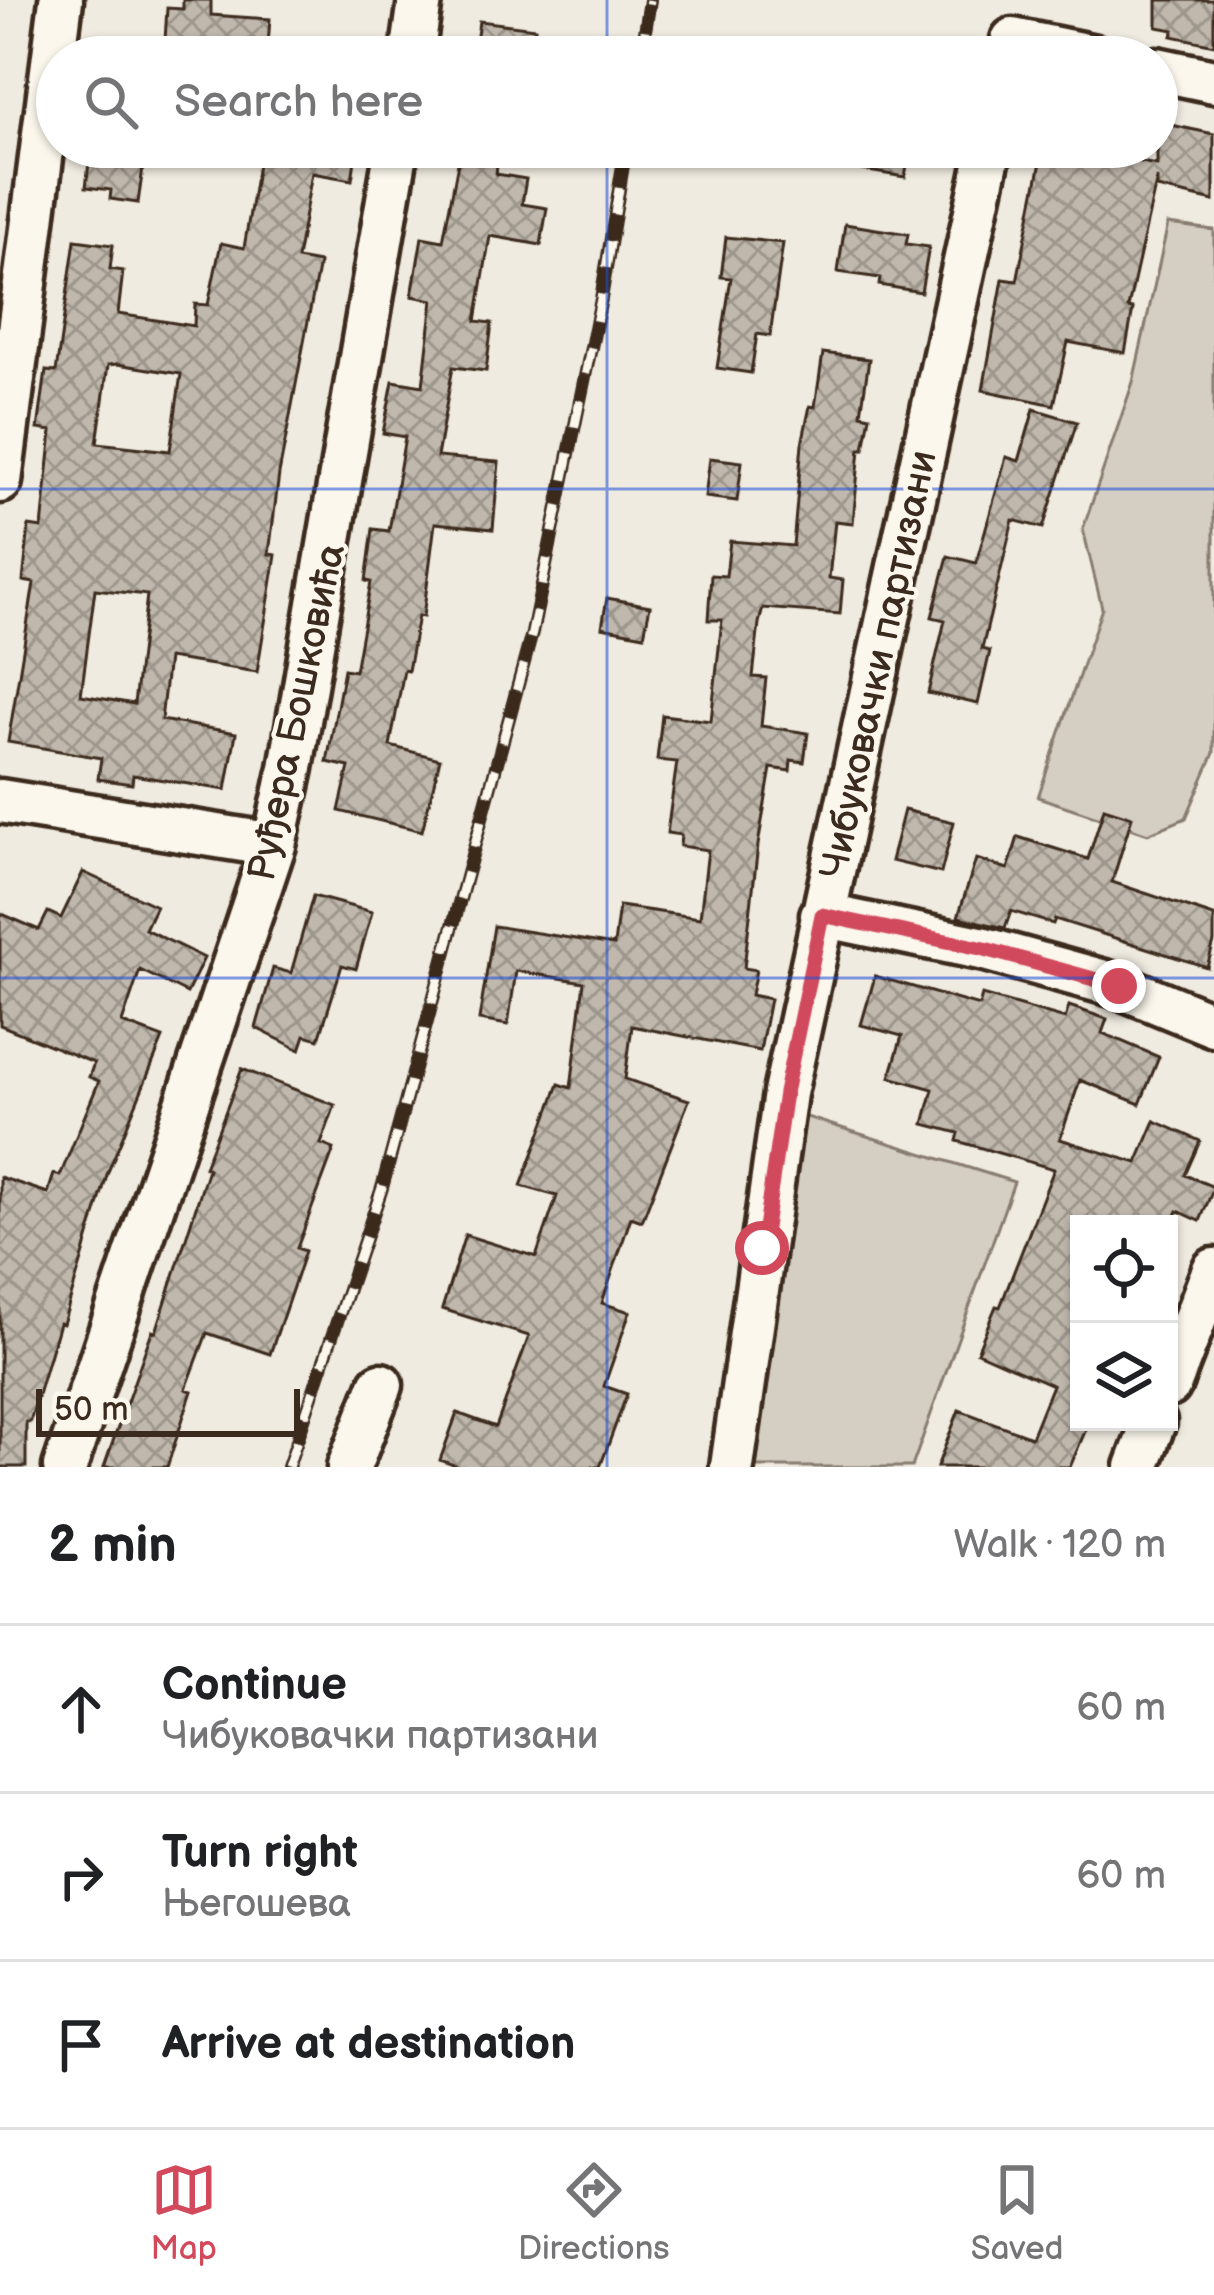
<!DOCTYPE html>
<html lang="en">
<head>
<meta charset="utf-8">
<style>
  body { margin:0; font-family:"Balsamiq Sans",sans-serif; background:#f2f2f2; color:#202124 }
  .controls { position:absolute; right:36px; bottom:36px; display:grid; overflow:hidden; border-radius:0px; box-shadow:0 3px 9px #0004 }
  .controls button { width:108px; height:108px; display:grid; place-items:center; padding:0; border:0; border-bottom:3px solid #e0e0e0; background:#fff; color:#202124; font:60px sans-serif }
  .scale { position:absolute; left:36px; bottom:30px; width:264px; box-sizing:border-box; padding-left:12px; border:6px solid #3b2a1e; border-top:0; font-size:33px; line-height:42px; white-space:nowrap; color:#3b2a1e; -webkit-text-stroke:9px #fbf7ec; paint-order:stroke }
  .stop { position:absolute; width:36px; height:36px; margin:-27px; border:9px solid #d1495b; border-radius:50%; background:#fff }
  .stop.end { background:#d1495b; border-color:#fff; box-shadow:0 3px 12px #0008 }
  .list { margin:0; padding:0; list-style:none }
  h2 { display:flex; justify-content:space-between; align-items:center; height:156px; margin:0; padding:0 48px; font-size:51px }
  h2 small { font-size:39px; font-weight:400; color:#757577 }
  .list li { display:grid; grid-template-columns:78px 1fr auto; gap:36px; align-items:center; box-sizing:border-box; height:168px; padding:0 48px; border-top:3px solid #e0e0e0 }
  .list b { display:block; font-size:45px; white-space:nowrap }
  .list p { margin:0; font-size:39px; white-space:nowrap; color:#757577 }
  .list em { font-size:39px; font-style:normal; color:#757577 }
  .icon { flex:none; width:66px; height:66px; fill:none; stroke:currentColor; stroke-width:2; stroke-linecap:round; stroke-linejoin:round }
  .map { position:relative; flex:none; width:1214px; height:1467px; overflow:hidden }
  .search { position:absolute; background:#fff; box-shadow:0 3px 9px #0004; left:36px; right:36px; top:36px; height:132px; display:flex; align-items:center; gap:30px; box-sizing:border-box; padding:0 42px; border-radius:66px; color:#757577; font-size:45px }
  .sheet { height:660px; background:#fff }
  nav { display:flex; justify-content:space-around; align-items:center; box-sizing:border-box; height:168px; border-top:3px solid #e0e0e0; background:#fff; font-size:33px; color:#757577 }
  nav a { display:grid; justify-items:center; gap:6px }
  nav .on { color:#d1495b }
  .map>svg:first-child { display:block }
</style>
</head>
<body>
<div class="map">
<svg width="1214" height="1467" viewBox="0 0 1214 1467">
  <defs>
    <pattern id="building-cross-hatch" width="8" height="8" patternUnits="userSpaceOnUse" patternTransform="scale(3)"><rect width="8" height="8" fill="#c0b8ad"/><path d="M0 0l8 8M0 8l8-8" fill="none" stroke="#9d968c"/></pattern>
  </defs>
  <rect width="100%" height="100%" fill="#f0ebe0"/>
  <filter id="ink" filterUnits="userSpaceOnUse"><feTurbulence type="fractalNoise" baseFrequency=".00833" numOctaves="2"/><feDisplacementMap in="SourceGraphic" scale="24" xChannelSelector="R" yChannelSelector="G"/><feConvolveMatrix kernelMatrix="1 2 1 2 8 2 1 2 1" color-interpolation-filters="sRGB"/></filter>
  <g filter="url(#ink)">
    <path fill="#d5cec3" stroke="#887c70" stroke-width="3" d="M 1168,224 L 1214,230 L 1214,753 L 1186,818 L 1148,834 L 1038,797 L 1102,608 L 1083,529 L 1133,382 Z
      M 800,1115 L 1014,1182 L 912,1467 L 756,1467 Z"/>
    <path fill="url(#building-cross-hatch)" stroke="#3b2a1e" stroke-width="3" fill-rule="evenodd" d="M 183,0 L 211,0 L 211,15 L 270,19 L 267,57 L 164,57 L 167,8 L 183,9 Z
      M 1157,0 L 1214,0 L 1214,45 L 1172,36 L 1174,30 L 1157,27 Z
      M 479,21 L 535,28 L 531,57 L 474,57 Z
      M 1157,122 L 1214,134 L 1214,201 L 1157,188 L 1157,178 L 1128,308 L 1133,309 L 1125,353 L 1068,342 L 1054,405 L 983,390 L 1003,279 L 1017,281 L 1044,147 L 1100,147 L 1098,154 L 1157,165 Z
      M 91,147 L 146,147 L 138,203 L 110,199 L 111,190 L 86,187 Z
      M 248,147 L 357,147 L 352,180 L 312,173 L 297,259 L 319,263 L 279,474 L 269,554 L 276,555 L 257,672 L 168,658 L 161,720 L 236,733 L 226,790 L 133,775 L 132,784 L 98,779 L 101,758 L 8,742 L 34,583 L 23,581 L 29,526 L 42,528 L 52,431 L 38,429 L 46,371 L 56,372 L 75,240 L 113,245 L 110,269 L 123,271 L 118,314 L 194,326 L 195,304 L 208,305 L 221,243 L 244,248 L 258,164 L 247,162 ZM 117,364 L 181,374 L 170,451 L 97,443 L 108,365 ZM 95,589 L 147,595 L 134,704 L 81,695 Z
      M 461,147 L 499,147 L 496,174 L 526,179 L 522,204 L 547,208 L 541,245 L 490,236 L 476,321 L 492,323 L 486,371 L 453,367 L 437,457 L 499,462 L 493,529 L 435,523 L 423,617 L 418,616 L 408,671 L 404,670 L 390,746 L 440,759 L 422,831 L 339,811 L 349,767 L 327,762 L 344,669 L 355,671 L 371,582 L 366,581 L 373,529 L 389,531 L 405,437 L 383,433 L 393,381 L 423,386 L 433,300 L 412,296 L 422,237 L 443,241 Z
      M 820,147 L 910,147 L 905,177 L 819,163 Z
      M 845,224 L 908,234 L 906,244 L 929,247 L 921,292 L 879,285 L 880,278 L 838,272 Z
      M 726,237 L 783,243 L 770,336 L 757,334 L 751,373 L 717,368 L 731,278 L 721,277 Z
      M 823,353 L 869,359 L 861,414 L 870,416 L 864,449 L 860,449 L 853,523 L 835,521 L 829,578 L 843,580 L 840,614 L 763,608 L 759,623 L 753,677 L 766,678 L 761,726 L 808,733 L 804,762 L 791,760 L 790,771 L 771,768 L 758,845 L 744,968 L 756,970 L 751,995 L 770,999 L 760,1051 L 632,1026 L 625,1079 L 689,1100 L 642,1221 L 631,1217 L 602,1303 L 630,1312 L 604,1386 L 627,1394 L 600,1467 L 459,1467 L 440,1460 L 457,1413 L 496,1427 L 529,1336 L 442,1309 L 465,1235 L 536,1257 L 557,1196 L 521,1186 L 559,1084 L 571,1088 L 584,982 L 516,971 L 508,1025 L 479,1020 L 494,926 L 614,945 L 619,906 L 700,918 L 708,850 L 680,846 L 681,835 L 667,833 L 677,762 L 657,760 L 662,715 L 711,721 L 722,620 L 708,620 L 711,575 L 726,576 L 730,541 L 793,546 L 802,444 L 810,406 L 815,407 Z
      M 1034,409 L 1077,422 L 1043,528 L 1013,520 L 982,649 L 990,651 L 978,704 L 928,693 L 945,620 L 932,617 L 948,556 L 976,563 L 1006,457 L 1019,461 Z
      M 710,458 L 742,462 L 737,501 L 705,497 Z
      M 607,598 L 650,606 L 644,635 L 602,627 Z
      M 1104,808 L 1132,817 L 1112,882 L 1214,916 L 1214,942 L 1207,967 L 1055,919 L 1053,924 L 1011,911 L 1005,928 L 958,917 L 976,859 L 1008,869 L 1018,837 L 1088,859 Z
      M 904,810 L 954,822 L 941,873 L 891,861 Z
      M 83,872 L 156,906 L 145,929 L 204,958 L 187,993 L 140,970 L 122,1023 L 163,1038 L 108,1172 L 63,1324 L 59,1323 L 30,1422 L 26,1422 L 26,1467 L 0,1467 L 0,1177 L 48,1193 L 54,1174 L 60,1176 L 99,1081 L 89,1077 L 94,1063 L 0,1025 L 0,913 L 39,930 L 48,912 L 61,918 Z
      M 313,896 L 372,912 L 356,969 L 342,965 L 319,1039 L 305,1035 L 300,1050 L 256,1028 L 273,968 L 291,973 Z
      M 875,976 L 979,1006 L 982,995 L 1065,1019 L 1069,1006 L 1107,1019 L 1102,1033 L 1159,1057 L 1140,1104 L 1080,1080 L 1060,1139 L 1137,1163 L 1155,1121 L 1200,1141 L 1185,1175 L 1214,1187 L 1200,1221 L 1178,1211 L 1172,1224 L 1079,1224 L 1079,1422 L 1089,1422 L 1070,1467 L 937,1467 L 959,1410 L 1031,1437 L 1052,1385 L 977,1352 L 996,1306 L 1000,1307 L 1054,1169 L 957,1141 L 959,1133 L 924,1124 L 933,1089 L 890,1077 L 902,1036 L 861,1025 Z
      M 242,1069 L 335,1105 L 321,1144 L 334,1149 L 297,1248 L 305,1251 L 293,1287 L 270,1354 L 207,1333 L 186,1389 L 192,1391 L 167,1467 L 104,1467 L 152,1331 L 156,1332 L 208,1169 L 204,1167 Z"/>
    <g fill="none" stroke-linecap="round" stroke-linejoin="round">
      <g stroke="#3b2a1e" stroke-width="51">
        <path id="street" d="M 1013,40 L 1095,57
          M 412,57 L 420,0
          M 1157,69 L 1214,81
          M 0,481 L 61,0
          M 0,801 L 274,845
          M 822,915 L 985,949 L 1119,986 L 1214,1025
          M 1169,1385 L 1214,1270
          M 65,1467 L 274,845 L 291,768 L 397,147
          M 349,1467 L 381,1385
          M 732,1467 L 785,1093 L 990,147
          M 1137,1467 L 1154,1422"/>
      </g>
      <use href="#street" stroke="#fbf7ec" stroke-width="42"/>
      <g stroke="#3b2a1e" stroke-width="14">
        <path id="rail" d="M 641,57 L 650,0
          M 288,1467 L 382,1188 L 532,633 L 601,299 L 626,147"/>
      </g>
      <use href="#rail" stroke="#fbf7ec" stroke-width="9" stroke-dasharray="27" stroke-linecap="butt"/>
    </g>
  </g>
  <g fill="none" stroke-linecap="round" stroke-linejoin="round" filter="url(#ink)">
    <path stroke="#d1495b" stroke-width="15" d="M 762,1248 L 785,1093 L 822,915 L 985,949 L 1119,986"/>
  </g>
  <path fill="none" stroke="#1d4ed8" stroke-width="3" stroke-opacity="0.55" d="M 607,0 L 607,57M 607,147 L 607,1467M 0,489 L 1214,489M 0,978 L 1214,978"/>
  <g text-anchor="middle" stroke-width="9" stroke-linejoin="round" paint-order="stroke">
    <g font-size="39" fill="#3b2a1e" stroke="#fbf7ec">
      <text transform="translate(877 664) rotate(-78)" y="14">Чибуковачки партизани</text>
      <text transform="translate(295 712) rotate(-78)" y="14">Руђера Бошковића</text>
    </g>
  </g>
</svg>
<div class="controls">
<button><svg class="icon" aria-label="locate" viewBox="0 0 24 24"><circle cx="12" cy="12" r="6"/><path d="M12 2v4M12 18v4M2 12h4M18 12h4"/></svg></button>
<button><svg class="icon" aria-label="layers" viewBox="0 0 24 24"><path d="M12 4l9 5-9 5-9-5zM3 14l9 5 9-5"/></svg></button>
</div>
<div class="scale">50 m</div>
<div class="stop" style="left:762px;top:1248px"></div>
<div class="stop end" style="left:1119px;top:986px"></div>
<div class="search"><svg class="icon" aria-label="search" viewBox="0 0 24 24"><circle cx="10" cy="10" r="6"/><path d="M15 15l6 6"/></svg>Search here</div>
</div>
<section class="sheet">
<h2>2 min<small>Walk · 120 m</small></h2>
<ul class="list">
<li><svg class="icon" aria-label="ahead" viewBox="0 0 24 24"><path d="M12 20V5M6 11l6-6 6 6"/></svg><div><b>Continue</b><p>Чибуковачки партизани</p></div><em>60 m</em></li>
<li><svg class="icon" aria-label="right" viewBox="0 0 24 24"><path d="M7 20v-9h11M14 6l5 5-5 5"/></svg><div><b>Turn right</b><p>Његошева</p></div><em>60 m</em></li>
<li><svg class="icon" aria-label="arrive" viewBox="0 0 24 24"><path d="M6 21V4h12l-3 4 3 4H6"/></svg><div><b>Arrive at destination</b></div></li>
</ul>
</section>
<nav>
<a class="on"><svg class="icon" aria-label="map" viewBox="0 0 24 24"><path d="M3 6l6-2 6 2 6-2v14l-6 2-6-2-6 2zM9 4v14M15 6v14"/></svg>Map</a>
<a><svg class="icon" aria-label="directions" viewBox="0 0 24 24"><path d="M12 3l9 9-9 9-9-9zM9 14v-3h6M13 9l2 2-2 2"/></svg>Directions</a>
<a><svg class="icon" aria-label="saved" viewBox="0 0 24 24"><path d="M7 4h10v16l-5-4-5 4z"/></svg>Saved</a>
</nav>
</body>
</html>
